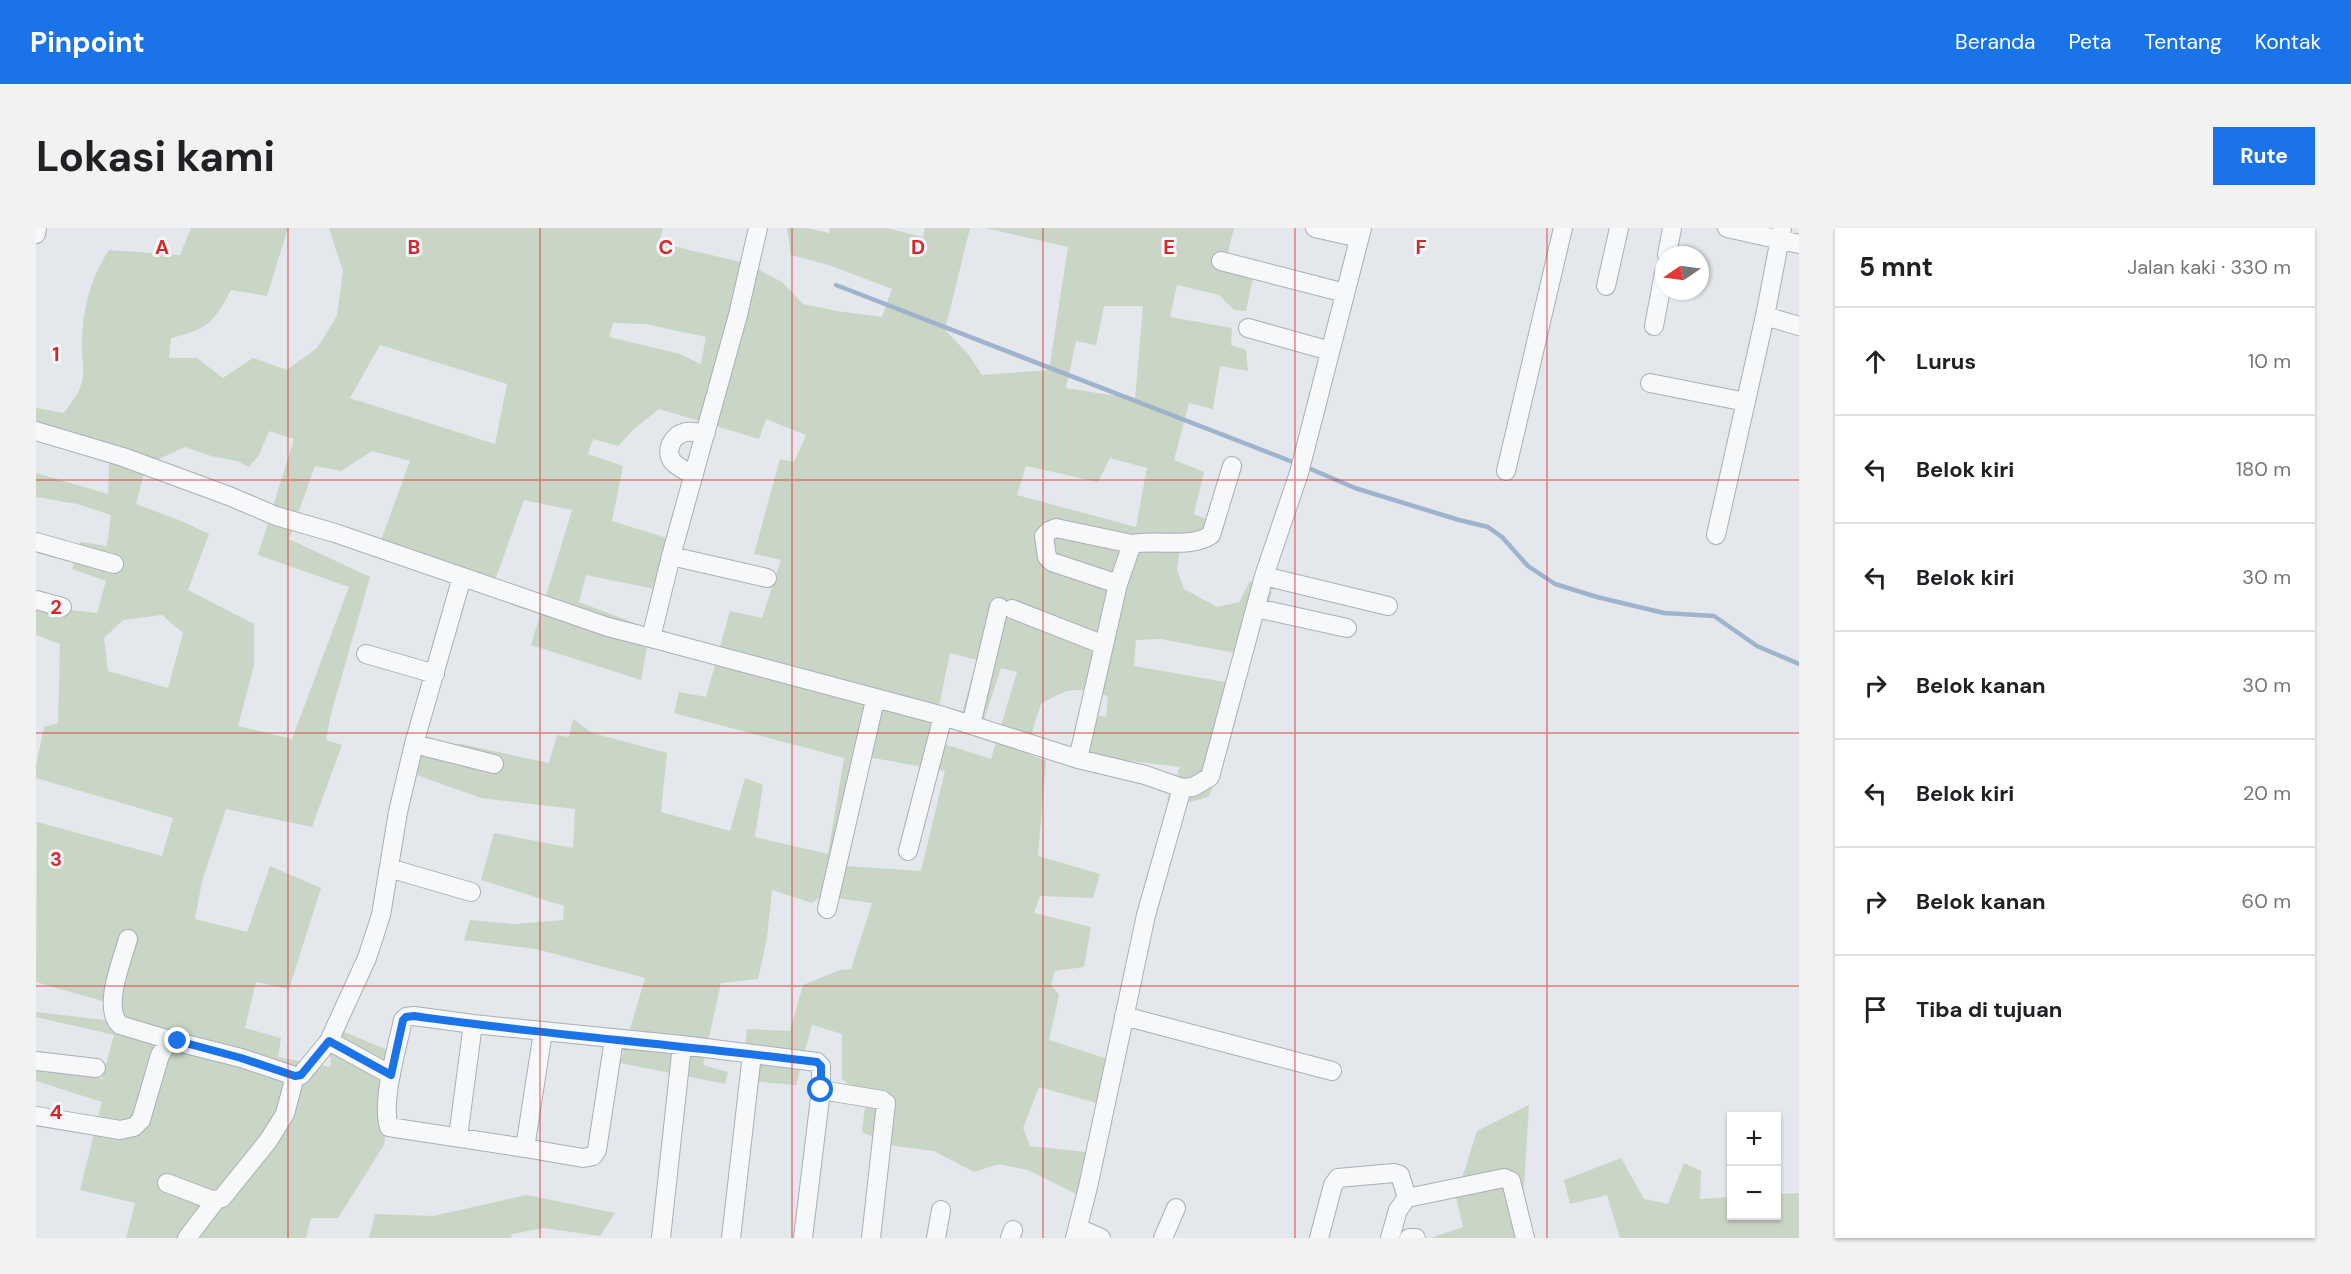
<!DOCTYPE html>
<html lang="id">
<head>
<meta charset="utf-8">
<style>
  body { margin:0; font-family:"DM Sans",sans-serif; background:#f2f2f2; color:#202124 }
  .controls { position:absolute; right:18px; bottom:18px; display:grid; overflow:hidden; border-radius:0px; box-shadow:0 2px 4px #0004 }
  .controls button { width:54px; height:54px; display:grid; place-items:center; padding:0; border:0; border-bottom:2px solid #e0e0e0; background:#fff; color:#202124; font:30px sans-serif }
  .compass { position:absolute; left:1619px; top:18px; width:54px; height:54px; border-radius:50%; background:#fff; box-shadow:0 2px 4px #0004; rotate:257deg }
  .stop { position:absolute; width:18px; height:18px; margin:-14px; border:4px solid #1a73e8; border-radius:50%; background:#fff }
  .stop.end { background:#1a73e8; border-color:#fff; box-shadow:0 2px 6px #0008 }
  .list { margin:0; padding:0; list-style:none }
  h2 { display:flex; justify-content:space-between; align-items:center; height:78px; margin:0; padding:0 24px; font-size:26px }
  h2 small { font-size:20px; font-weight:400; color:#757577 }
  .list li { display:grid; grid-template-columns:39px 1fr auto; gap:18px; align-items:center; box-sizing:border-box; height:108px; padding:0 24px; border-top:2px solid #e0e0e0 }
  .list b { display:block; font-size:22px; white-space:nowrap }
  .list em { font-size:20px; font-style:normal; color:#757577 }
  .icon { flex:none; width:33px; height:33px; fill:none; stroke:currentColor; stroke-width:2; stroke-linecap:round; stroke-linejoin:round }
  .map { position:relative; flex:none; width:1763px; height:1010px; overflow:hidden; border-radius:0px }
  header { display:flex; align-items:center; gap:36px; box-sizing:border-box; height:84px; padding:0 30px; background:#1a73e8; color:#fff }
  header strong { font-size:28px }
  nav { display:flex; gap:33px; margin-inline-start:auto; font-size:21px }
  .intro { display:flex; align-items:center; justify-content:space-between; box-sizing:border-box; height:144px; padding:0 36px }
  h1 { margin:0; font-size:42px }
  .button { padding:15px 27px; border-radius:0px; background:#1a73e8; color:#fff; font-size:21px; font-weight:700 }
  main { display:flex; gap:36px; padding:0 36px }
  aside { flex:1; background:#fff; border-radius:0px; box-shadow:0 2px 4px #0004 }
  .map>svg:first-child { display:block }
</style>
</head>
<body>
<header>
<strong>Pinpoint</strong>
<nav><a>Beranda</a><a>Peta</a><a>Tentang</a><a>Kontak</a></nav>
</header>
<div class="intro"><h1>Lokasi kami</h1><a class="button">Rute</a></div>
<main>
<div class="map">
<svg width="1763" height="1010" viewBox="0 0 1763 1010">
  <rect width="100%" height="100%" fill="#e4e7ec"/>
  <path fill="#c9d6c5" fill-rule="evenodd" d="M 155,0 L 252,0 L 231,68 L 195,62 C 178,95 170,102 135,110 L 133,130 L 161,130 L 187,150 L 217,130 L 251,142 L 281,120 L 301,88 L 307,43 L 293,0 L 627,0 L 623,15 L 710,35 L 746,54 L 767,76 L 801,83 L 846,89 L 856,61 L 793,37 L 755,27 L 751,0 L 770,0 L 793,5 L 794,0 L 850,0 L 887,9 L 889,0 L 934,0 L 909,102 L 932,126 L 946,147 L 1013,142 L 1032,19 L 950,0 L 1198,0 L 1189,36 L 1218,45 L 1210,83 L 1198,82 L 1183,67 L 1141,57 L 1134,89 L 1196,100 L 1195,117 L 1210,122 L 1212,143 L 1184,138 L 1177,181 L 1153,175 L 1138,232 L 1168,244 L 1158,286 L 1175,293 L 1172,313 L 1145,310 L 1141,341 L 1148,361 L 1181,379 L 1203,374 L 1214,353 L 1236,364 L 1215,428 L 1125,411 L 1100,412 L 1098,438 L 1206,457 L 1179,555 L 1172,569 L 1154,574 L 1131,572 L 1144,539 L 1069,530 L 1035,522 L 1055,486 L 1070,489 L 1072,468 C 1041,459 1033,459 1005,476 L 997,500 L 993,526 L 1010,533 L 1002,628 L 1064,646 L 1057,670 L 1004,668 L 998,685 L 1055,699 L 1048,739 L 1019,743 L 1015,757 L 1023,767 L 1013,812 L 1081,834 L 1071,878 L 1003,859 L 987,900 L 994,918 L 1059,925 L 1052,972 L 992,942 L 963,936 L 938,944 L 898,923 L 859,918 L 826,904 L 830,870 L 806,851 L 806,806 L 776,797 L 760,857 L 705,852 L 711,801 L 754,803 L 767,757 L 804,742 L 815,741 L 836,675 L 807,671 L 790,665 L 776,675 L 736,662 L 731,710 L 722,751 L 685,755 L 667,837 L 692,844 L 689,856 L 584,835 L 609,750 L 500,721 L 428,712 L 434,692 L 479,696 L 527,692 L 528,678 L 445,652 L 458,605 L 537,620 L 539,581 L 445,570 L 372,544 L 378,516 L 425,516 L 513,535 L 521,507 L 533,509 L 537,491 L 556,505 L 631,525 L 625,584 L 694,603 L 709,550 L 727,557 L 719,609 L 792,626 L 808,530 L 638,485 L 643,464 L 670,469 L 694,383 L 726,390 L 745,332 L 718,326 L 744,231 L 758,234 L 770,207 L 730,191 L 723,211 L 623,181 L 598,201 L 582,218 L 557,211 L 552,226 L 587,238 L 576,293 L 637,312 L 623,362 L 550,347 L 543,374 L 614,401 L 605,452 L 495,417 L 536,282 L 488,272 L 458,355 L 400,349 L 341,323 L 374,233 L 336,223 L 305,243 L 279,238 L 253,311 L 334,349 L 295,486 L 290,512 L 306,517 L 276,599 L 190,581 L 166,653 L 159,691 L 211,704 L 234,638 L 285,660 L 253,761 L 220,754 L 209,800 L 245,810 L 242,829 L 295,839 L 293,813 L 299,800 L 351,822 L 355,863 L 348,917 L 302,990 L 275,990 L 270,1010 L 90,1010 L 99,975 L 44,962 L 66,874 L 0,853 L 0,834 L 66,851 L 78,807 L 0,789 L 0,784 L 85,794 L 84,778 L 0,754 L 1,594 L 126,628 L 137,590 L 0,550 L 0,538 L 8,499 L 22,495 L 24,416 L 0,407 L 0,378 L 61,385 L 70,353 L 36,341 L 44,314 L 71,318 L 75,287 L 41,276 L 0,269 L 0,245 L 72,266 L 73,235 L 55,219 L 0,200 L 0,180 L 28,185 C 34,176 42,167 45,157 C 50,143 45,129 46,115 C 47,80 54,51 73,22 L 144,27 ZM 1068,78 L 1107,78 L 1099,171 L 1030,160 L 1040,113 L 1060,117 ZM 577,95 L 609,96 L 670,109 L 665,136 L 644,126 L 573,109 ZM 344,117 L 471,156 L 459,216 L 314,170 ZM 233,203 L 258,211 L 222,327 L 313,359 L 256,511 L 202,498 L 218,438 L 218,396 L 152,362 L 173,306 L 148,294 L 100,276 L 110,237 L 149,219 L 175,228 L 201,233 L 213,239 L 223,227 ZM 1074,230 L 1111,240 L 1100,299 L 981,267 L 990,238 L 1062,254 ZM 126,387 L 147,405 L 132,460 L 72,443 L 68,410 L 87,392 ZM 914,425 L 941,432 L 922,499 L 944,504 L 965,440 L 981,444 L 955,531 L 896,512 ZM 832,529 L 909,543 L 885,643 L 810,638 Z
    M 1493,877 L 1487,975 L 1498,1010 L 1395,1010 L 1427,999 L 1420,969 L 1441,903 Z
    M 1585,930 L 1608,971 L 1632,976 L 1648,935 L 1665,943 L 1664,971 L 1695,969 L 1696,988 L 1740,988 L 1741,966 L 1763,965 L 1763,1010 L 1584,1010 L 1571,967 L 1534,976 L 1528,952 Z
    M 491,967 L 579,985 L 564,1008 L 508,1000 L 476,1006 L 475,1010 L 333,1010 L 339,986 L 397,988 Z"/>
  <g fill="none" stroke-linecap="round" stroke-linejoin="round">
    <path stroke="#9fb4cc" stroke-width="4.5" d="M 800,57 L 1262,236
      M 1270,239 L 1319,260 L 1423,292 L 1452,299 L 1466,309 L 1492,338 L 1519,356 L 1561,369 L 1628,385 L 1678,388 L 1721,418 L 1763,436"/>
    <g stroke="#a9aeb7" stroke-width="20">
      <path id="minor" d="M 1279,0 L 1323,10
        M 1691,0 L 1763,16
        M 0,6 L 1,0
        M 1631,27 L 1636,0
        M 1185,33 L 1309,65
        M 1570,58 L 1583,0
        M 1729,88 L 1763,98
        M 1618,98 L 1628,45
        M 1212,100 L 1294,123
        M 1614,155 L 1710,174
        M 0,203 L 87,229 L 193,268 L 240,288 L 299,305 L 572,399 L 615,410 L 635,328 L 702,87 L 722,0
        M 1470,243 L 1527,0
        M 658,247 C 652,244 642,240 637,234 C 628,223 636,207 650,204 C 656,203 664,205 670,205
        M 1680,307 L 1729,88 L 1746,0
        M 0,314 L 78,336
        M 635,328 L 731,350
        M 1228,348 L 1352,378
        M 1082,356 L 1096,316 C 1121,311 1153,321 1175,307 L 1196,238
        M 0,372 L 26,379
        M 1220,380 L 1311,400
        M 976,381 L 1068,417
        M 615,410 L 907,488 L 1042,531 L 1109,547 L 1146,560 L 1157,559 L 1174,549 L 1228,348 L 1263,245 L 1326,0
        M 330,426 L 399,446
        M 935,497 L 963,379
        M 378,516 L 458,536
        M 1042,531 L 1082,356 L 1016,334 L 1011,329 L 1008,308 L 1013,303 L 1020,300 L 1096,316
        M 872,623 L 907,488
        M 353,640 L 435,664
        M 791,681 L 839,472
        M 92,711 C 86,733 66,780 84,797 L 134,812
        M 1088,788 L 1296,843
        M 507,804 L 489,920 L 353,899 C 345,873 361,820 367,792 L 370,789 L 378,788 L 437,796 L 646,817 L 781,834 L 785,838 L 785,862 L 767,1010
        M 293,813 L 355,847
        M 0,833 L 60,840
        M 785,862 L 846,872 L 850,875 L 835,1010
        M 0,888 L 84,902 L 98,899 L 105,892 L 124,827 L 134,812 L 205,830 L 259,848 L 265,847 L 293,813 L 331,730 L 345,687 L 362,584 L 378,516 L 426,349
        M 422,909 L 437,796
        M 489,920 L 547,930 L 557,928 L 561,922 L 578,811
        M 131,955 L 173,971 L 180,972 L 186,970 L 232,913 L 249,886 L 259,848
        M 1042,1000 L 1065,1010
        M 151,1010 L 180,972
        M 625,1010 L 646,817
        M 695,1010 L 716,826
        M 900,1010 L 905,982
        M 974,1010 L 977,1002
        M 1039,1010 L 1052,959 L 1110,687 L 1146,560
        M 1127,1010 L 1140,980
        M 1283,1010 L 1297,957 L 1302,950 L 1358,945 L 1364,947 L 1371,970
        M 1354,1010 L 1362,982 L 1371,970 L 1468,950 L 1475,953 L 1489,1010
        M 1373,1010 L 1380,1010"/>
    </g>
    <use href="#minor" stroke="#f7f8fa" stroke-width="18"/>
  </g>
  <g fill="none" stroke-linecap="round" stroke-linejoin="round">
    <path stroke="#1a73e8" stroke-width="8" d="M 142,813 L 205,830 L 259,848 L 265,847 L 293,813 L 355,847 L 367,792 L 370,789 L 378,788 C 511,807 647,817 781,834 L 785,838 L 785,862"/>
  </g>
  <path fill="none" stroke="#d62828" stroke-width="1.5" stroke-opacity="0.55" d="M 252,0 L 252,1010M 504,0 L 504,1010M 756,0 L 756,1010M 1007,0 L 1007,1010M 1259,0 L 1259,1010M 1511,0 L 1511,1010M 0,252 L 1763,252M 0,505 L 1763,505M 0,758 L 1763,758"/>
  <g font-size="20" text-anchor="middle" font-weight="bold" fill="#d62828" stroke="#f4f6f9" stroke-width="6" stroke-linejoin="round" paint-order="stroke">
    <text x="126" y="26">A</text>
    <text x="378" y="26">B</text>
    <text x="630" y="26">C</text>
    <text x="882" y="26">D</text>
    <text x="1133" y="26">E</text>
    <text x="1385" y="26">F</text>
    <text x="20" y="133">1</text>
    <text x="20" y="386">2</text>
    <text x="20" y="638">3</text>
    <text x="20" y="891">4</text>
  </g>
</svg>
<div class="controls">
<button>+</button>
<button>−</button>
</div>
<svg class="compass" viewBox="-18 -18 36 36"><path d="M0-13l5 13h-10z" fill="#e53935"/><path d="M0 13l5-13h-10z" fill="#757577"/></svg>
<div class="stop" style="left:785px;top:862px"></div>
<div class="stop end" style="left:142px;top:813px"></div>
</div>
<aside>
<h2>5 mnt<small>Jalan kaki · 330 m</small></h2>
<ul class="list">
<li><svg class="icon" aria-label="ahead" viewBox="0 0 24 24"><path d="M12 20V5M6 11l6-6 6 6"/></svg><div><b>Lurus</b></div><em>10 m</em></li>
<li><svg class="icon" aria-label="left" viewBox="0 0 24 24"><path d="M17 20v-9H6M10 6l-5 5 5 5"/></svg><div><b>Belok kiri</b></div><em>180 m</em></li>
<li><svg class="icon" aria-label="left" viewBox="0 0 24 24"><path d="M17 20v-9H6M10 6l-5 5 5 5"/></svg><div><b>Belok kiri</b></div><em>30 m</em></li>
<li><svg class="icon" aria-label="right" viewBox="0 0 24 24"><path d="M7 20v-9h11M14 6l5 5-5 5"/></svg><div><b>Belok kanan</b></div><em>30 m</em></li>
<li><svg class="icon" aria-label="left" viewBox="0 0 24 24"><path d="M17 20v-9H6M10 6l-5 5 5 5"/></svg><div><b>Belok kiri</b></div><em>20 m</em></li>
<li><svg class="icon" aria-label="right" viewBox="0 0 24 24"><path d="M7 20v-9h11M14 6l5 5-5 5"/></svg><div><b>Belok kanan</b></div><em>60 m</em></li>
<li><svg class="icon" aria-label="arrive" viewBox="0 0 24 24"><path d="M6 21V4h12l-3 4 3 4H6"/></svg><div><b>Tiba di tujuan</b></div></li>
</ul>
</aside>
</main>
</body>
</html>
